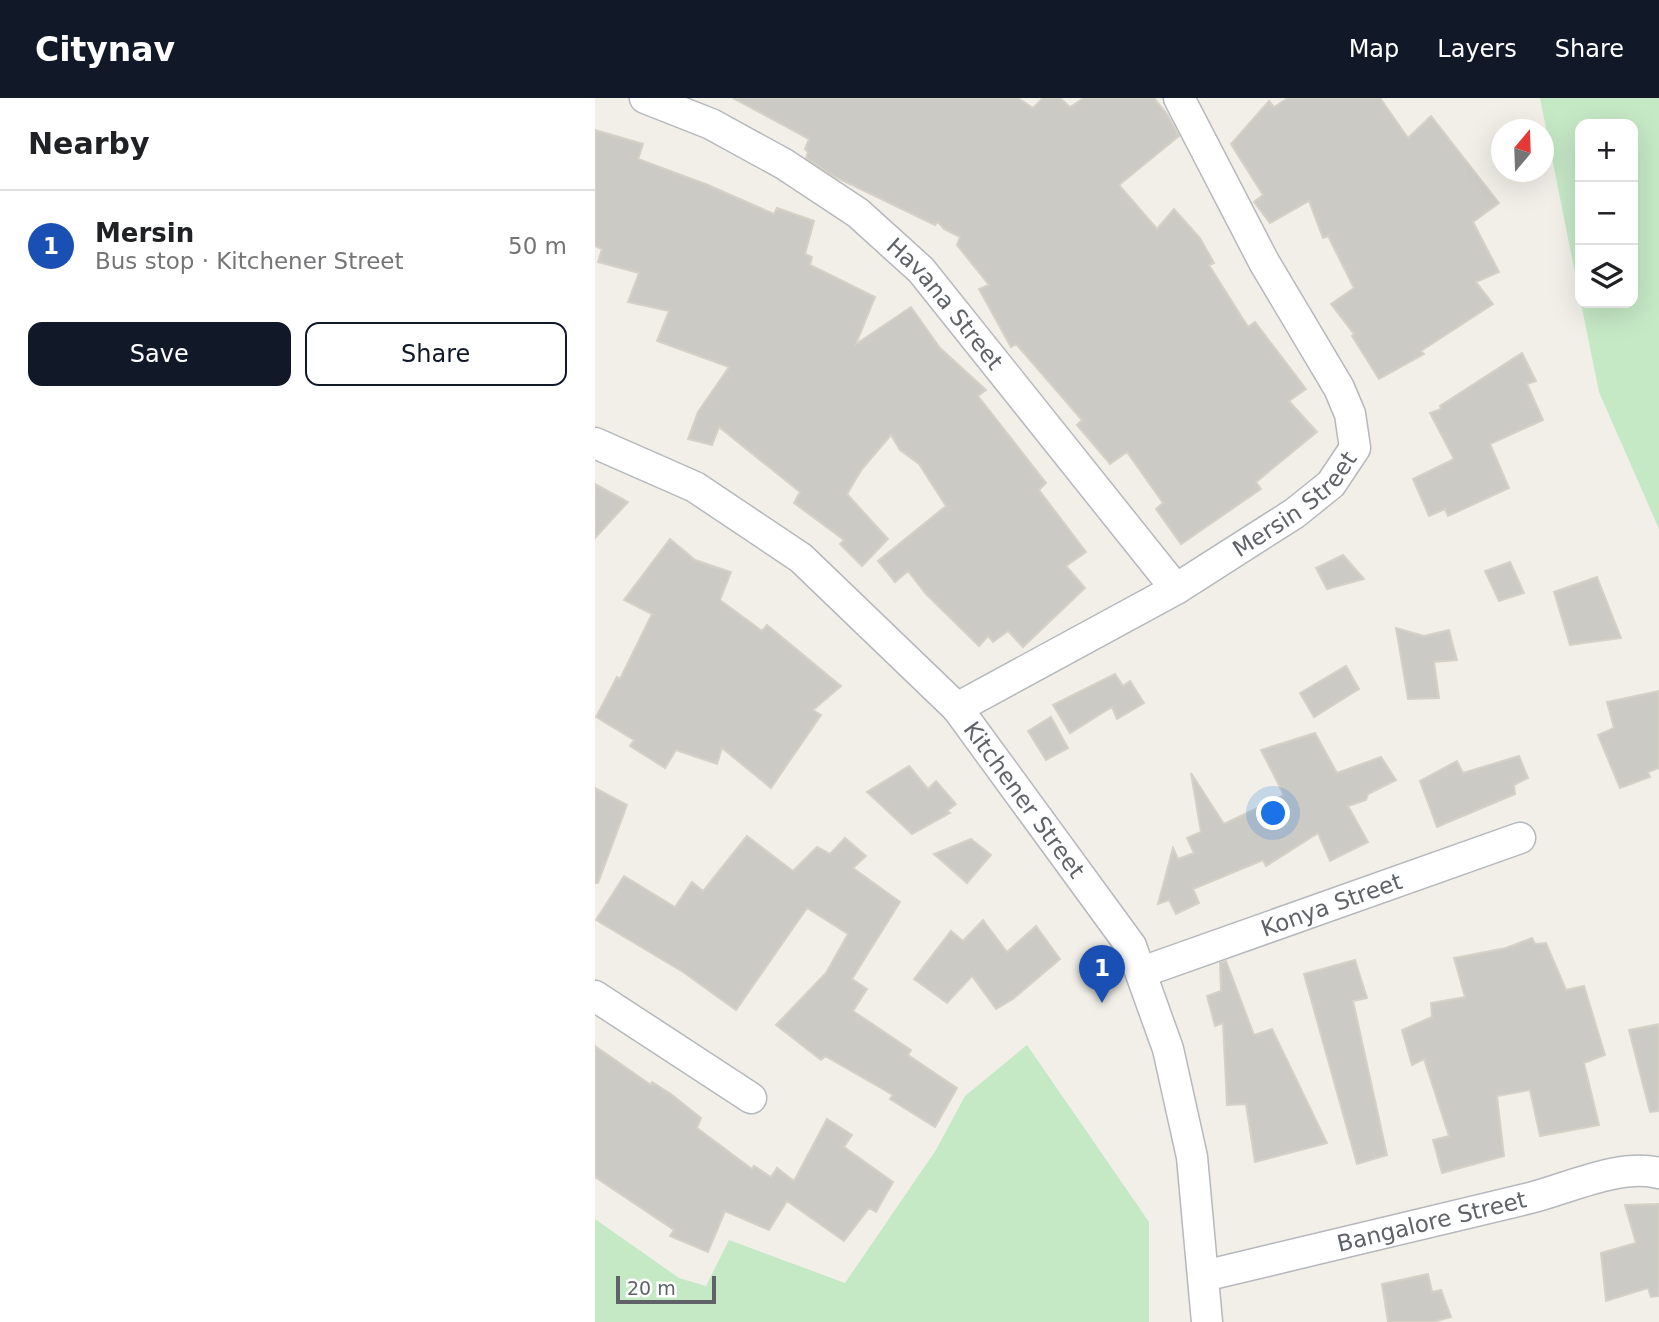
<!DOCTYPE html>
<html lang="en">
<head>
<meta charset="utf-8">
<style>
  body { margin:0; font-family:"DejaVu Sans",sans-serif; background:#f2f2f2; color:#202124 }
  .controls { position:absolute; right:21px; top:21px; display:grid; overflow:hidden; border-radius:14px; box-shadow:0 7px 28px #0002 }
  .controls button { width:63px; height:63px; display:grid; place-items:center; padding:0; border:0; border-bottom:2px solid #e0e0e0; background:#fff; color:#202124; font:35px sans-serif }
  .compass { position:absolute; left:896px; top:21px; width:63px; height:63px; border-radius:50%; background:#fff; box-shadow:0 7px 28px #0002; rotate:19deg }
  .scale { position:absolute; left:21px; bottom:18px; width:100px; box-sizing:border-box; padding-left:7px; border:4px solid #5f6368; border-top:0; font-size:19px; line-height:24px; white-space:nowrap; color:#5f6368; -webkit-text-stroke:5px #fff; paint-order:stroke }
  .you { position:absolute; left:679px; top:716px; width:24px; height:24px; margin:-18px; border:5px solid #fff; border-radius:50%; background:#1a73e8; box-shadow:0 0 0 10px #1a73e833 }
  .badge { display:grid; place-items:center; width:46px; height:46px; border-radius:50%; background:#111827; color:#fff; font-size:23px; font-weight:700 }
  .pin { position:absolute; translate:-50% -58px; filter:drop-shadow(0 2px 4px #0008) }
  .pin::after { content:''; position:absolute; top:37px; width:24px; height:21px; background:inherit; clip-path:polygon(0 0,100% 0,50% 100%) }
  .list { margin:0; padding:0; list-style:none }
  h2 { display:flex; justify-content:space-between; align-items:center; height:91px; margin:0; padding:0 28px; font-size:30px }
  h2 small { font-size:23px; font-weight:400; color:#757577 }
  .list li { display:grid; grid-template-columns:46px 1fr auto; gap:21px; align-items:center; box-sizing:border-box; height:112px; padding:0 28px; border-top:2px solid #e0e0e0 }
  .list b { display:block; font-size:26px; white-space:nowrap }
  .list p { margin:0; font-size:23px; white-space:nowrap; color:#757577 }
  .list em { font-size:23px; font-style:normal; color:#757577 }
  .actions { display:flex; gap:14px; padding:21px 28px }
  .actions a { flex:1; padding:16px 0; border:2px solid #111827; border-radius:14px; text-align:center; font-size:24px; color:#111827 }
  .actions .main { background:#111827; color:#fff }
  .icon { flex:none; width:38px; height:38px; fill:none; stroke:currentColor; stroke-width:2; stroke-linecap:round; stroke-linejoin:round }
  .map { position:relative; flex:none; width:1064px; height:1224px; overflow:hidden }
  header { display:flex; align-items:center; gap:42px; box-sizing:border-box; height:98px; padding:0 35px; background:#111827; color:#fff }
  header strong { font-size:33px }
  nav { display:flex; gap:38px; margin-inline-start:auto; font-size:24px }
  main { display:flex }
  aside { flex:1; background:#fff }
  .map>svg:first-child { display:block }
</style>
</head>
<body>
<header>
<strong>Citynav</strong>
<nav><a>Map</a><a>Layers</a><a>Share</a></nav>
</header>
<main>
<aside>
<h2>Nearby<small></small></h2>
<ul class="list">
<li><span class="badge" style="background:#1a4fb4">1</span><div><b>Mersin</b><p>Bus stop · Kitchener Street</p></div><em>50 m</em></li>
</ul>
<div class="actions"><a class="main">Save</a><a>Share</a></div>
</aside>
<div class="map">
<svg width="1064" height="1224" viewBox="0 0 1064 1224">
  <rect width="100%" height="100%" fill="#f1efe8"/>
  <path fill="#c5e8c5" d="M 945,0 L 1064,0 L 1064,431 L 1004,294 L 986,205 L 1038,205 L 1038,26 L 985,26 L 985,200 Z
    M 432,947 L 554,1124 L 554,1224 L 0,1224 L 0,1121 L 84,1180 L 111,1188 L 134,1142 L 250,1185 L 341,1052 L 370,998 Z"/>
  <path fill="#cccac5" stroke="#d6d1c6" stroke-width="2" d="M 138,0 L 423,0 L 438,10 L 448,0 L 465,0 L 475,9 L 489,0 L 559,0 L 572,16 L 584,38 L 524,87 L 562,131 L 579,111 L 605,140 L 619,165 L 614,167 L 653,229 L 660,224 L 711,291 L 694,303 L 722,334 L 661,384 L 666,391 L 586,446 L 561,411 L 568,405 L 532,354 L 515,366 L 482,327 L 487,322 L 421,246 L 416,249 L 384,191 L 394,187 L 362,147 L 365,139 L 349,131 L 343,124 L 340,127 L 240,79 L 211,60 L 213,54 L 210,51 L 214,41 Z
    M 693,0 L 785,0 L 813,40 L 836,18 L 904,105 L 878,124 L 904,174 L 881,184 L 898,206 L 826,253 L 829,256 L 784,281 L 757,238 L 759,236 L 736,206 L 759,190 L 733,138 L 728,140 L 714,103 L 675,125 L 659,104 L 668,97 L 636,46 L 674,3 L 679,9 Z
    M 0,32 L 48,46 L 43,61 L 113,87 L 179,116 L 182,110 L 219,123 L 210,156 L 217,159 L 215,167 L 280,199 L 261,246 L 316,209 L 345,250 L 391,292 L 383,298 L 451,385 L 444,392 L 491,454 L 471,468 L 490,490 L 428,549 L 413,533 L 398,544 L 393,538 L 384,548 L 331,496 L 313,473 L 300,484 L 283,463 L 351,408 L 324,366 L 305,352 L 296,337 L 267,371 L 252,396 L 293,441 L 267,468 L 245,446 L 249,442 L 199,405 L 205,394 L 124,329 L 117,347 L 93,341 L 103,314 L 134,269 L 62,243 L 74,213 L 33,204 L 44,175 L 3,164 L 7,151 L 0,148 Z
    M 927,255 L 941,283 L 932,286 L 948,322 L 895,346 L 914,390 L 853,418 L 850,411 L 834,418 L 818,381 L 859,361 L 835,315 L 846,311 L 845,308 Z
    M 0,386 L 33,404 L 0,440 Z
    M 75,441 L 100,462 L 136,474 L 125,502 L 167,533 L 172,527 L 246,588 L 218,612 L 226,617 L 176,690 L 127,650 L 122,666 L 81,652 L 70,670 L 35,648 L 39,642 L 1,619 L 22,579 L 25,581 L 57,516 L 29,502 Z
    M 748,457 L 769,481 L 732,491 L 721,470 Z
    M 915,464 L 929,495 L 904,503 L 890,473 Z
    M 1002,479 L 1026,540 L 975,547 L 959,494 Z
    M 801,530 L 829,538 L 854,532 L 862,562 L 839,564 L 844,600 L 813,601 Z
    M 751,568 L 764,591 L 719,619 L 705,595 Z
    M 520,576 L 528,588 L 535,583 L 549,605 L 522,621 L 517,609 L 475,635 L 458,607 Z
    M 1064,593 L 1064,670 L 1053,674 L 1055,679 L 1025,690 L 1003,637 L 1019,630 L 1012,604 Z
    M 456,619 L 473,650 L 451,662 L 433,633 Z
    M 720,635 L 742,675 L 786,659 L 801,682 L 773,696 L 771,702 L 753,708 L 773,744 L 735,763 L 723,735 L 671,768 L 668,762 L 598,791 L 604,805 L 581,816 L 574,802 L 563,806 L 578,750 L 583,761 L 599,755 L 592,740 L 606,734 L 596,675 L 629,726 L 689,697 L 666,652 Z
    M 924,658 L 933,680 L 919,687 L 920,696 L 842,729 L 825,683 L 862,663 L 868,675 Z
    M 314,668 L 333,691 L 341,683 L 361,706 L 352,713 L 355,715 L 317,736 L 272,694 Z
    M 0,690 L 32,707 L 3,785 L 0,785 Z
    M 152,738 L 198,773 L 222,749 L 235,756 L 250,740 L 271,758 L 258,770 L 305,804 L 257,881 L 272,891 L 258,913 L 316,952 L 313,957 L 362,990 L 340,1029 L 295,1001 L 298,997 L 230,958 L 226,962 L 181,927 L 231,875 L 253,836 L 212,810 L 141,912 L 88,874 L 1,822 L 29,778 L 80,809 L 97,784 L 108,793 Z
    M 376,741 L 396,757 L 372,785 L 339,756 Z
    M 388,822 L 412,854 L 441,828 L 465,861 L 418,901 L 401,911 L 377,878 L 352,905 L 319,881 L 356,833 L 368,843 Z
    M 937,840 L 940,846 L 951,845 L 971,892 L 989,888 L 1010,957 L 989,965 L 1004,1027 L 945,1038 L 935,992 L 902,998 L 909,1058 L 847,1075 L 838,1042 L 854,1038 L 829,961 L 817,967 L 807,932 L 837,919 L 836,905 L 870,899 L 859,860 L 911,850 Z
    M 760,862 L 772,900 L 758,903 L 792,1057 L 762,1066 L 709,876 Z
    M 631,863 L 659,937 L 677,931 L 732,1045 L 660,1064 L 651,1006 L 632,1007 L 628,925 L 620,928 L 612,898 L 626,893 L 625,865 Z
    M 1064,926 L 1064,1013 L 1055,1014 L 1034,932 Z
    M 0,948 L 56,987 L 57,984 L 76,996 L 106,1020 L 102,1030 L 157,1071 L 159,1068 L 176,1079 L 182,1070 L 199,1083 L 232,1021 L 257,1037 L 249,1049 L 298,1084 L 281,1114 L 274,1110 L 249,1143 L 192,1103 L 174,1132 L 130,1113 L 113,1154 L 75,1138 L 79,1132 L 0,1079 Z
    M 1064,1106 L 1064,1198 L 1056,1199 L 1053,1190 L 1011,1203 L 1006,1155 L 1041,1145 L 1030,1107 Z
    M 833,1176 L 837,1194 L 846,1192 L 856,1219 L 837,1224 L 793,1224 L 787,1186 Z"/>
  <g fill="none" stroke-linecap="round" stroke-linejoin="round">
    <g stroke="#b5b8bc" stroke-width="33">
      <g id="minor">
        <path id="s1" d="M 50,0 L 116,26 L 189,66 L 263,115 L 326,172 L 581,491"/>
        <path id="s2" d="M 0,345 L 100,389 L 206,460 L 362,610 L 536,848 L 573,951 L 597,1059 L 612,1224"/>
        <path id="s3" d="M 362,610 L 581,491 L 700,415 L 736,386 L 760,350 L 755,316 L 744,290 L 669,164 L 584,0"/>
        <path id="s4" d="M 547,874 L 925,740"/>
        <path d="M 0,898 L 156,1000"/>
        <path id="s5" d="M 609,1178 C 718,1152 826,1126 935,1100 C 974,1090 1026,1065 1064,1075"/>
      </g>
    </g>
    <use href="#minor" stroke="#fff" stroke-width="30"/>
  </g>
  <g text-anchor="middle" stroke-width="5" stroke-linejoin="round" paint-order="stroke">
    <g font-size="23" fill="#5f6368" stroke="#fff">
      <text dy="8" stroke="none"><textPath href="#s1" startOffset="369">Havana Street</textPath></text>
      <text dy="8" stroke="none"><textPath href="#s3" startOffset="396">Mersin Street</textPath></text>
      <text dy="8" stroke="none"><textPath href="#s2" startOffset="567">Kitchener Street</textPath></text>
      <text dy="8" stroke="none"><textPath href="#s4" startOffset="201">Konya Street</textPath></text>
      <text dy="8" stroke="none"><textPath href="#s5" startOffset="234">Bangalore Street</textPath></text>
    </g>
  </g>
</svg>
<div class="controls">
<button>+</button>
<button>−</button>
<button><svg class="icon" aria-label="layers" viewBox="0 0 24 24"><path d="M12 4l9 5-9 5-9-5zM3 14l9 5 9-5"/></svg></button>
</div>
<svg class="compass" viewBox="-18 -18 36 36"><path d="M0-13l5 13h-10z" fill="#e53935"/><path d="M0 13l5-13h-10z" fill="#757577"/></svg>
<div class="scale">20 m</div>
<div class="you"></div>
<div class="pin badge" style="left:507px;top:905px;background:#1a4fb4">1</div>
</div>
</main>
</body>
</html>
